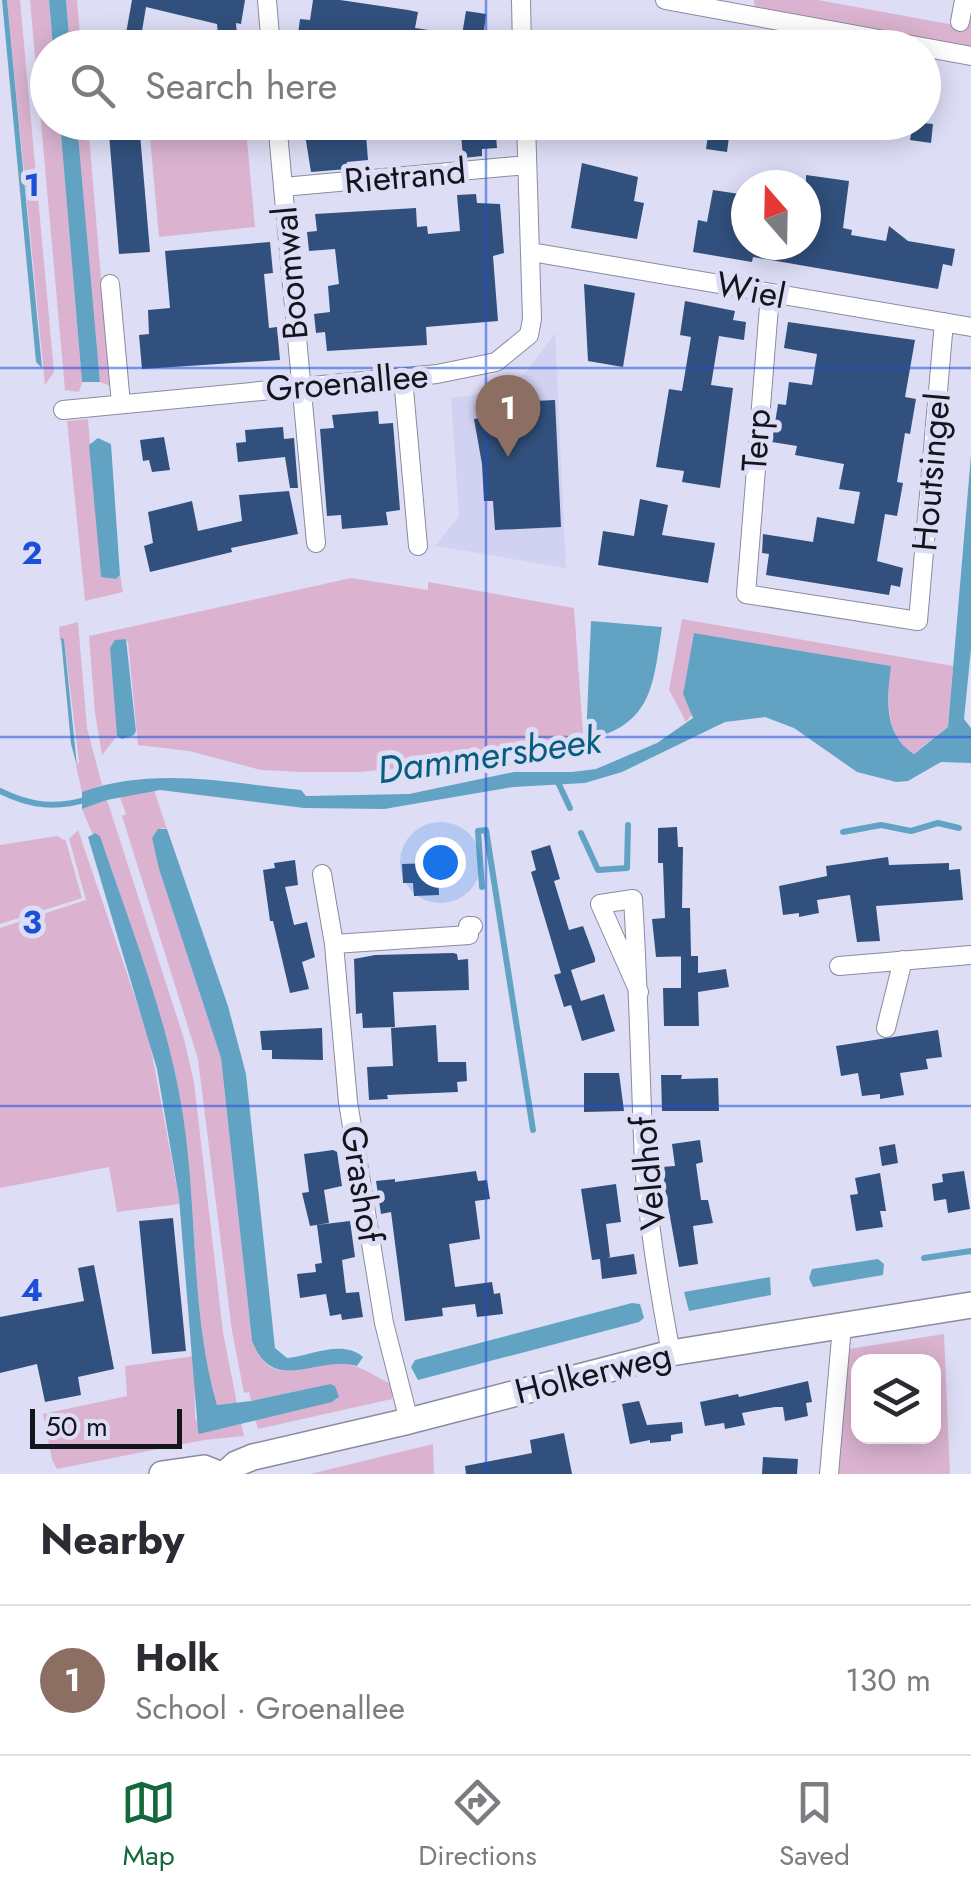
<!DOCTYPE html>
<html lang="en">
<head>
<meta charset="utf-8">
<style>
  body { margin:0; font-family:Jost,sans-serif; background:#f2f2f3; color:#2b2b33 }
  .controls { position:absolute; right:30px; bottom:30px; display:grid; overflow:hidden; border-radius:20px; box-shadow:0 5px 25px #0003 }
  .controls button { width:90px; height:90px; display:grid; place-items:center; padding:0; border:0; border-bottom:2px solid #e1e1e2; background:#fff; color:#2b2b33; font:50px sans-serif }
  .compass { position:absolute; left:731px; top:170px; width:90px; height:90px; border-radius:50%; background:#fff; box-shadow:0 5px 25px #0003; rotate:340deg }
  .scale { position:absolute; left:30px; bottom:25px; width:152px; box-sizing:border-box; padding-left:10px; border:5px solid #14141c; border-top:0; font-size:28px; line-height:35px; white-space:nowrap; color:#14141c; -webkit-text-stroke:8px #dddef6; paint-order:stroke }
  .you { position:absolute; left:440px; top:862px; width:35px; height:35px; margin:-25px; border:8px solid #fff; border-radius:50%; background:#1a73e8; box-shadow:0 0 0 15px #1a73e833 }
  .badge { display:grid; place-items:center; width:65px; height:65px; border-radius:50%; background:#13693b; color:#fff; font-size:32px; font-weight:700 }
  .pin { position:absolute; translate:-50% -82px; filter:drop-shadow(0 2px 5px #0008) }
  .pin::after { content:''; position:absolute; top:52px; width:35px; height:30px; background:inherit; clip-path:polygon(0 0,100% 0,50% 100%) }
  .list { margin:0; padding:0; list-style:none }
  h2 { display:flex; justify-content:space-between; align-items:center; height:130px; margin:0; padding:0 40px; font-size:42px }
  h2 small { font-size:32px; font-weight:400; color:#7c7c81 }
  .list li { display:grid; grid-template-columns:65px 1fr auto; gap:30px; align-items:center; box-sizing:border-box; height:150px; padding:0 40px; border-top:2px solid #e1e1e2 }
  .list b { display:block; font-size:38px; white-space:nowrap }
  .list p { margin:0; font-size:32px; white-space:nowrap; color:#7c7c81 }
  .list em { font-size:32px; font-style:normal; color:#7c7c81 }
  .icon { flex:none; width:55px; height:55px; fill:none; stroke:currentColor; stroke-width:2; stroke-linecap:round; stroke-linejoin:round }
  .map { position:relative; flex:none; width:971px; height:1474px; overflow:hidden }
  .search { position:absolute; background:#fff; box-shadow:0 5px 25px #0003; left:30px; right:30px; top:30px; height:110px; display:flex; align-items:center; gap:25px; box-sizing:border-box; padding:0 35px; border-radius:55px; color:#7c7c81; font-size:38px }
  .sheet { height:280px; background:#fff }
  nav { display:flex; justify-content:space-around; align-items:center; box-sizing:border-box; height:140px; border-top:2px solid #e1e1e2; background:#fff; font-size:28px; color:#7c7c81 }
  nav a { display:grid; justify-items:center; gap:5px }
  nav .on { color:#13693b }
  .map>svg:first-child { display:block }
</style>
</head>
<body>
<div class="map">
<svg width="971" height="1474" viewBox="0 0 971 1474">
  <rect width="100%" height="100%" fill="#dddef6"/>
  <path fill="#d1d2f1" d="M 555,333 L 566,568 L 435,546 L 459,516 L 451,398 L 487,393 L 508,386 L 527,371 Z"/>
  <path fill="#dbb3d0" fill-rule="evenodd" d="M 7,0 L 20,0 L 54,372 L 45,385 Z
    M 30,0 L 49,0 L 53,47 L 48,48 L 48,122 L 60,123 L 82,382 L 79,392 L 65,390 Z
    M 66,0 L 77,0 L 81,47 L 70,47 Z
    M 754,0 L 818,0 L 965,27 L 971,0 L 971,49 L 755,10 Z
    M 77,123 L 88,123 L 110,386 L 100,382 Z
    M 246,130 L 255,227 L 159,237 L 150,138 Z
    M 88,419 L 101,577 L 116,579 L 120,575 L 123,592 L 85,601 L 67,421 Z
    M 351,578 L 428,590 L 428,582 L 574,608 L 584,747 L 513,750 L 450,763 L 360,772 L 302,772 L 261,770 L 189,751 L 138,745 L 128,642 L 125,639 L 115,641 L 110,648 L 117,736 L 102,755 L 95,713 L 89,636 Z
    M 682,619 L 953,666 L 948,727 L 913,754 C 883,732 889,700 890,666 L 694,633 L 683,694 L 692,715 L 686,722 L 669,690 Z
    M 78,622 L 87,728 L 102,785 L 82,792 L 76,766 L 79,762 L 64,639 L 60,641 L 59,627 Z
    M 154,790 L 167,829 L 162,828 L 152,838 L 159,869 L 221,1058 L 252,1341 C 272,1392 303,1361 340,1363 C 359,1364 375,1377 392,1384 L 392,1399 L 258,1429 L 255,1419 L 337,1400 L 330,1384 L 251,1401 L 249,1392 L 244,1393 L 232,1331 L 198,1059 L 122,816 L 126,814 L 120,797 Z
    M 107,800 L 184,1039 L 194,1082 L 223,1332 L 237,1404 L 217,1405 C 190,1312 198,1211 183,1115 C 167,1019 131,928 100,836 L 92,833 L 82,809 Z
    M 78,830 L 149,1038 L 180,1204 L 117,1212 L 109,1167 L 0,1188 L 0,928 L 86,900 L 69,839 Z
    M 57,836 L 66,841 L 82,898 L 0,924 L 0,845 Z
    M 944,1334 L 950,1474 L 838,1474 L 849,1349 ZM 858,1362 L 934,1362 L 934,1436 L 858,1436 Z
    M 194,1356 L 195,1417 L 202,1433 L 241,1422 L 244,1436 L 204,1440 L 57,1469 L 52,1460 L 43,1414 L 127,1396 L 125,1366 Z
    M 433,1444 L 434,1474 L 310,1474 Z"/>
  <path fill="#62a3c4" d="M 2,0 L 7,0 L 42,368 L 36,362 Z
    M 49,0 L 66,0 L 70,47 L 53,47 Z
    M 60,123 L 77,123 L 100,382 L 82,382 Z
    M 98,438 L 111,444 L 120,575 L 116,579 L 101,577 L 89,445 Z
    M 971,455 L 971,649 L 964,719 L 971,728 L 971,763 L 941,762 L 908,781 L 896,782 L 857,772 L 794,728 L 765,717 L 725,722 L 622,772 L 585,783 L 513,787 L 384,809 L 304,808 L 160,790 L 107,800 L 82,809 L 82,792 C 154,766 228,783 301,790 L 306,796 L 409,794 L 514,772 L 572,772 L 596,769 L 657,743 L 693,718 L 683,694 L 694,633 L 891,666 C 887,699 883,734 914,754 L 948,727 Z
    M 591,621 L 662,627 C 653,685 653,725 586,740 Z
    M 61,638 L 64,639 L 77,766 L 71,744 Z
    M 126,639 L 136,731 L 134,735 L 122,739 L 117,736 L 110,648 L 115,640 Z
    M 158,829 L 167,829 L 228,1006 L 246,1074 L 275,1348 L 287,1358 C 311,1356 342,1339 363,1357 L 357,1366 C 315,1355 274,1396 252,1341 L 221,1058 L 159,869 L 152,838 Z
    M 95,833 L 100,836 C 131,928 168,1019 183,1115 C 198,1210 190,1312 217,1405 L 251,1401 L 330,1384 L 335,1386 L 339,1397 L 332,1402 L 199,1434 L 198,1431 L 179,1198 L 157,1069 L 88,837 Z
    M 878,1259 L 884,1264 L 883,1275 L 813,1287 L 809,1278 L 812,1269 Z
    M 770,1277 L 771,1295 L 689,1311 L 684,1292 Z
    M 632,1303 L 640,1304 L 644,1318 L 639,1322 L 418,1380 L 411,1367 L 415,1360 Z"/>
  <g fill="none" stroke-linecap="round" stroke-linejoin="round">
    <path stroke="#62a3c4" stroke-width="6" d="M 556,778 L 570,808
      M 0,791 C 30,806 56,809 88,799
      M 843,832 L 881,825 L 911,831 L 938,823 L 959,828
      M 581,833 L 598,870 L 627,868 L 628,825
      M 482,887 L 478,831 L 486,830 L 533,1130
      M 924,1258 L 971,1251"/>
  </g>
  <path fill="#31507d" d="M 132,0 L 245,0 L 241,24 L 236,23 L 238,48 L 219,48 L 217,24 L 146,7 L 141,37 L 125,39 Z
    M 313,0 L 340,0 L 408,10 L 418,12 L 415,28 L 462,35 L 466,11 L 486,14 L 482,48 L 364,48 L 364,45 L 298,34 L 300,19 L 310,20 Z
    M 108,122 L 139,122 L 150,252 L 119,254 Z
    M 303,122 L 365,122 L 368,160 L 347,162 L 347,169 L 311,172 Z
    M 460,122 L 495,122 L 497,148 L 482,149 L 482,156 L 463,158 Z
    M 710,122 L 731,122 L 727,152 L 706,149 Z
    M 913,122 L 933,124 L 931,143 L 910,140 Z
    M 582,163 L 638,177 L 634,201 L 644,203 L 637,239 L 571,228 Z
    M 806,175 L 849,181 L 843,228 L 852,230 L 851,235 L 886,241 L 889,226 L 908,241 L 955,249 L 952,266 L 943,264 L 938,289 L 753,257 L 752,262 L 693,252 L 698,220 L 707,222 L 713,190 L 746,195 L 746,245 L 806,245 Z
    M 476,194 L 477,203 L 500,204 L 504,253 L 493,256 L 498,321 L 426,327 L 427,345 L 327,351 L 325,332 L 316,333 L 314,314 L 330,312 L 328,286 L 339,284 L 335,249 L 309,251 L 307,232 L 317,231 L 315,214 L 416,208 L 417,227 L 427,226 L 428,234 L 460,231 L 457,195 Z
    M 270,242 L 273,273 L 264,274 L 269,328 L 277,327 L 280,360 L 142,369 L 139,335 L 149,334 L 148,310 L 170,308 L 165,251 Z
    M 584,284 L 635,293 L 623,367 L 588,361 Z
    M 685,301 L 735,311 L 733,320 L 746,322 L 744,340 L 719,336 L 711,385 L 733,388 L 720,488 L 682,482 L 684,471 L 656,467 L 669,389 L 682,391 L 691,337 L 680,335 Z
    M 788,322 L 915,340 L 905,397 L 916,399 L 910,434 L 905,433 L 897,482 L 903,483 L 897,516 L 885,514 L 877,561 L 903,568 L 900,587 L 891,585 L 889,595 L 766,575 L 769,554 L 762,553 L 763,534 L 813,542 L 817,517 L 854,524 L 860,492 L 839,489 L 844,464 L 795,455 L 797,446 L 772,442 L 778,404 L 786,405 L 789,382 L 812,385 L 817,354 L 784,348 Z
    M 555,400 L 561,527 L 495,530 L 493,501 L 484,501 L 482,464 L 474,419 L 490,416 L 489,403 Z
    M 378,411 L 379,424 L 393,423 L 400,510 L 386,512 L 388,525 L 342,529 L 341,515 L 327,516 L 320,429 L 334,428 L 332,415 Z
    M 283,427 L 284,439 L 294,438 L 298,488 L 290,488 L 285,457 L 238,462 L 236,443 L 246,442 L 245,430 Z
    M 164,437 L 170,470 L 152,472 L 149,460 L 143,461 L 140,440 Z
    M 289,491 L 298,534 L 231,548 L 232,552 L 150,572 L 144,546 L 153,543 L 148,512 L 192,501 L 198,531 L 242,521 L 239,495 Z
    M 640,499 L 668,505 L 662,535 L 715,543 L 708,583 L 598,565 L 603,531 L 634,536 Z
    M 677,827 L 678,847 L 683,847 L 682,908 L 690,908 L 691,956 L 656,957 L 652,919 L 665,918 L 663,863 L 658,863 L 658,828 Z
    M 550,845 L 560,879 L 554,881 L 569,930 L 583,926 L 595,958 L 595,962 L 571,970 L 581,1001 L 604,994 L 615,1031 L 582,1041 L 571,1005 L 564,1007 L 554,975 L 561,973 L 531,872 L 536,870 L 531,851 Z
    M 888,857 L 889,865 L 949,863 L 949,870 L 960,869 L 963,900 L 876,906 L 880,941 L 857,942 L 850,895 L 817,900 L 819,913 L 799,917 L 799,913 L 783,915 L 779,886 L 827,876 L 826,866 Z
    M 295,860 L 298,885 L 285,887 L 294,925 L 307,922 L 315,957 L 302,962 L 309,989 L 290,993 L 273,921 L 270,921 L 263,870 L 275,868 L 274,863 Z
    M 432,863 L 432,875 L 438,874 L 439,895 L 414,896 L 413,883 L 403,883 L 402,864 Z
    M 453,953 L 457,954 L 458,960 L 468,959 L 469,990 L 393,992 L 395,1027 L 363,1028 L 362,1013 L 356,1014 L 354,959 L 375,955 Z
    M 681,956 L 698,956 L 698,973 L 726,969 L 729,987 L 698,992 L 699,1026 L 664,1026 L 663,988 L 681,988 Z
    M 436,1025 L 438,1062 L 466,1062 L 467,1081 L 457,1082 L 458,1092 L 387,1095 L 388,1099 L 369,1100 L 367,1067 L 393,1066 L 391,1028 Z
    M 322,1028 L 323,1060 L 272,1059 L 272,1050 L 262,1050 L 260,1031 Z
    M 938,1030 L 942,1057 L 926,1059 L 928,1069 L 900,1073 L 904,1095 L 880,1099 L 880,1094 L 862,1096 L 858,1073 L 841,1076 L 836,1046 Z
    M 584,1073 L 619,1073 L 624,1111 L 584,1112 Z
    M 661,1075 L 682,1075 L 681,1079 L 718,1078 L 719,1111 L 662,1111 Z
    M 700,1140 L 703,1162 L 696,1164 L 701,1200 L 708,1200 L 713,1223 L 693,1226 L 698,1264 L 679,1267 L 661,1167 L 675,1166 L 672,1144 Z
    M 895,1144 L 898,1163 L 882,1166 L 879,1147 Z
    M 333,1150 L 337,1152 L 342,1186 L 324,1190 L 329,1223 L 310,1226 L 302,1193 L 309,1192 L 304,1154 Z
    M 476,1171 L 478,1181 L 487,1180 L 490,1199 L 475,1201 L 480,1239 L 449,1244 L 455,1287 L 492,1282 L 494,1294 L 500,1293 L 503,1314 L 477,1317 L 475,1304 L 442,1308 L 443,1316 L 405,1321 L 391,1212 L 381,1214 L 376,1181 L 395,1179 L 395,1182 Z
    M 964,1171 L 970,1209 L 948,1213 L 946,1199 L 934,1201 L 932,1184 L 943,1182 L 942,1174 Z
    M 880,1173 L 886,1211 L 880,1211 L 883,1227 L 856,1231 L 850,1195 L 858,1194 L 855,1178 Z
    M 616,1184 L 621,1222 L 606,1224 L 610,1257 L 607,1258 L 634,1254 L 637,1274 L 602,1279 L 600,1259 L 592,1260 L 581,1189 Z
    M 173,1218 L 186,1351 L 152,1354 L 139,1221 Z
    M 350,1221 L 355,1257 L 342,1260 L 346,1293 L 359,1292 L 363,1317 L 342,1320 L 341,1314 L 330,1316 L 326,1294 L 300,1298 L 297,1274 L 316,1272 L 315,1264 L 322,1263 L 317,1225 Z
    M 94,1265 L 114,1369 L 78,1377 L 81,1395 L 45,1402 L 37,1364 L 0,1373 L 0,1317 L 84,1301 L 78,1268 Z
    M 808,1381 L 812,1402 L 806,1403 L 808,1416 L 785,1421 L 783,1407 L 775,1407 L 742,1413 L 745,1425 L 725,1429 L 724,1423 L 705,1426 L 700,1402 L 738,1394 L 739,1397 Z
    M 639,1401 L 647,1425 L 682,1422 L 683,1433 L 671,1435 L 671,1441 L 650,1443 L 650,1440 L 630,1444 L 622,1404 Z
    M 564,1433 L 572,1474 L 466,1474 L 465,1466 L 532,1453 L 530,1440 Z
    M 763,1457 L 798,1459 L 797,1474 L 762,1474 Z"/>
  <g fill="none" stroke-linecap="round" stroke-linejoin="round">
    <g stroke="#8a8ba0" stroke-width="20">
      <path id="street" d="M 267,0 L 271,48
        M 521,0 L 522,48
        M 665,0 L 971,56
        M 960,22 L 964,0
        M 277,122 L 316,543
        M 283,187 L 527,165
        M 531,252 L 971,327
        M 110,284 L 121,404
        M 770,294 L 746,594 L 918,621 L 944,322
        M 403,378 L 418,546
        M 63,410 L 437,374 L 496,362 L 529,335 L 532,319 L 526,122
        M 322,874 L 334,944 L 348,1102 L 384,1323 L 409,1421
        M 334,944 L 469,935 L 468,926 L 473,926
        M 839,966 L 971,955
        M 639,992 L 600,904 L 633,899 C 638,979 640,1059 643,1138 C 645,1207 658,1285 671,1353
        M 886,1028 L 903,960
        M 829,1474 L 841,1338 L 838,1324"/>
    </g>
    <g stroke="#8a8ba0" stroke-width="28">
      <path id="secondary" d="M 162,1474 L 204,1468 L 219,1474
        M 225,1474 L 236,1464 L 253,1457 L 409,1421 L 671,1353 L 971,1305"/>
    </g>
    <use href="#street" stroke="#fff" stroke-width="18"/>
    <use href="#secondary" stroke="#fff" stroke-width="25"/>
  </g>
  <path fill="none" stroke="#1d4ed8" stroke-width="2.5" stroke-opacity="0.55" d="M 486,0 L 486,48M 486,122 L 486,1474M 0,368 L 971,368M 0,737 L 971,737M 0,1106 L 971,1106"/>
  <g text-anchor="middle" stroke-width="10" stroke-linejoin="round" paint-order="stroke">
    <g font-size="35" fill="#14141c" stroke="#dddef6">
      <text transform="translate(405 176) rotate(-5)" y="12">Rietrand</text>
      <text transform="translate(290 273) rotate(-95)" y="12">Boomwal</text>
      <text transform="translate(751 290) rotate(11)" y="12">Wiel</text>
      <text transform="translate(347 382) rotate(-5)" y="12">Groenallee</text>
      <text transform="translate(756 440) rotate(-86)" y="12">Terp</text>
      <text transform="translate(931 472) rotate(-85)" y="12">Houtsingel</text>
      <text transform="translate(648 1173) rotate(-95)" y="12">Veldhof</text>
      <text transform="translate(362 1184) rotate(81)" y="12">Grashof</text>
      <text transform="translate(593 1373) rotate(-14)" y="12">Holkerweg</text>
    </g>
    <g font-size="38" font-style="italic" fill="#055e7f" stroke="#dddef6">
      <text transform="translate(489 755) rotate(-8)" y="13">Dammersbeek</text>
    </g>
  </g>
  <g font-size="32" text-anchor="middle" font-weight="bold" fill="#1d4ed8" stroke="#dddef6" stroke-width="10" stroke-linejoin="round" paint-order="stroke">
    <text x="32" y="196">1</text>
    <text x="32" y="564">2</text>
    <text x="32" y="933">3</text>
    <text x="32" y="1301">4</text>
  </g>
</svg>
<div class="controls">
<button><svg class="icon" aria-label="layers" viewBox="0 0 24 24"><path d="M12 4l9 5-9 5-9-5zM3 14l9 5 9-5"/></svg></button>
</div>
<svg class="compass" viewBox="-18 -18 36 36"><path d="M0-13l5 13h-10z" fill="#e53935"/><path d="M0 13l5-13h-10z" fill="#7c7c81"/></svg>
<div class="scale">50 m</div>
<div class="you"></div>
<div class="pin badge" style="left:508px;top:457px;background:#8d6e63">1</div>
<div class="search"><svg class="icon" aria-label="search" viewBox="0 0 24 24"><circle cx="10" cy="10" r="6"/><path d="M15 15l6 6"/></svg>Search here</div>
</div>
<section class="sheet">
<h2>Nearby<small></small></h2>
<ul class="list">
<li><span class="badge" style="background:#8d6e63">1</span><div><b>Holk</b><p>School · Groenallee</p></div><em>130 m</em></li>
</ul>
</section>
<nav>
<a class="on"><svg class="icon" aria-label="map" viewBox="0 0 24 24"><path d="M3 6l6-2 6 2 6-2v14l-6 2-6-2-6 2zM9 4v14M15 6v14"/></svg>Map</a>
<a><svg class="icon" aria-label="directions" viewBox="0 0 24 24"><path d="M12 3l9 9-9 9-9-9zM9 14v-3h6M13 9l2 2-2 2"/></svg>Directions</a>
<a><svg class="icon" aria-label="saved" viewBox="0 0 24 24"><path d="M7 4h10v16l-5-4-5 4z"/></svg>Saved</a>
</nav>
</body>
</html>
